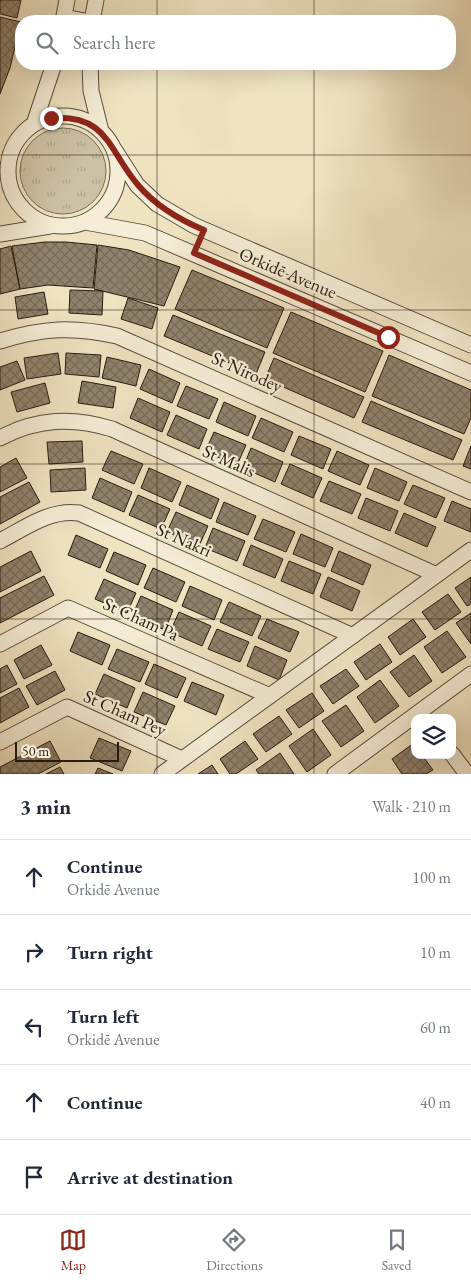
<!DOCTYPE html>
<html lang="en">
<head>
<meta charset="utf-8">
<style>
  body { margin:0; font-family:"EB Garamond",serif; background:#f2f2f3; color:#1f2937 }
  .controls { position:absolute; right:15px; bottom:15px; display:grid; overflow:hidden; border-radius:10px; box-shadow:0 5px 20px #0002 }
  .controls button { width:45px; height:45px; display:grid; place-items:center; padding:0; border:0; border-bottom:1px solid #e0e1e3; background:#fff; color:#1f2937; font:25px sans-serif }
  .scale { position:absolute; left:15px; bottom:12px; width:104px; box-sizing:border-box; padding-left:5px; border:2px solid #291b10; border-top:0; font-size:14px; line-height:18px; white-space:nowrap; color:#291b10; -webkit-text-stroke:4px #f5edd7; paint-order:stroke }
  .stop { position:absolute; width:15px; height:15px; margin:-11px; border:4px solid #8f2418; border-radius:50%; background:#fff }
  .stop.end { background:#8f2418; border-color:#fff; box-shadow:0 1px 5px #0008 }
  .list { margin:0; padding:0; list-style:none }
  h2 { display:flex; justify-content:space-between; align-items:center; height:65px; margin:0; padding:0 20px; font-size:21px }
  h2 small { font-size:16px; font-weight:400; color:#747a83 }
  .list li { display:grid; grid-template-columns:32px 1fr auto; gap:15px; align-items:center; box-sizing:border-box; height:75px; padding:0 20px; border-top:1px solid #e0e1e3 }
  .list b { display:block; font-size:19px; white-space:nowrap }
  .list p { margin:0; font-size:16px; white-space:nowrap; color:#747a83 }
  .list em { font-size:16px; font-style:normal; color:#747a83 }
  .icon { flex:none; width:28px; height:28px; fill:none; stroke:currentColor; stroke-width:2; stroke-linecap:round; stroke-linejoin:round }
  .map { position:relative; flex:none; width:471px; height:774px; overflow:hidden }
  .search { position:absolute; background:#fff; box-shadow:0 5px 20px #0002; left:15px; right:15px; top:15px; height:55px; display:flex; align-items:center; gap:12px; box-sizing:border-box; padding:0 18px; border-radius:20px; color:#747a83; font-size:19px }
  .sheet { height:440px; background:#fff }
  nav { display:flex; justify-content:space-around; align-items:center; box-sizing:border-box; height:70px; border-top:1px solid #e0e1e3; background:#fff; font-size:14px; color:#747a83 }
  nav a { display:grid; justify-items:center; gap:2px }
  nav .on { color:#8f2418 }
  .map>svg:first-child { display:block }
</style>
</head>
<body>
<div class="map">
<svg width="471" height="774" viewBox="0 0 471 774">
  <defs>
    <pattern id="grass-tufts" width="24" height="20" patternUnits="userSpaceOnUse" patternTransform="scale(1.25)"><rect width="24" height="20" fill="#cdc1a4"/><path d="M3 7l-1-3M5 7V3M7 7l1-3M15 17l-1-3M17 17v-4M19 17l1-3" fill="none" stroke="#b0a58c"/></pattern>
    <pattern id="building-cross-hatch" width="8" height="8" patternUnits="userSpaceOnUse" patternTransform="scale(1.25)"><rect width="8" height="8" fill="#90836d"/><path d="M0 0l8 8M0 8l8-8" fill="none" stroke="#766a58"/></pattern>
  </defs>
  <rect width="100%" height="100%" fill="#efe3c2"/>
  <filter id="stains"><feTurbulence type="fractalNoise" baseFrequency=".004" numOctaves="4"/><feColorMatrix values="0 0 0 0 .2 0 0 0 0 .09 0 0 0 0 .02 0 0 0 .5 -.17"/></filter>
  <radialGradient id="worn" r=".72"><stop offset=".6" stop-color="#630" stop-opacity="0"/><stop offset="1" stop-color="#630" stop-opacity=".3"/></radialGradient>
  <path fill="url(#grass-tufts)" stroke="#7b6e5a" d="M20 171a43 43 0 1 1 86 0a43 43 0 1 1-86 0Z"/>
  <path fill="url(#building-cross-hatch)" stroke="#291b10" d="M 0,0 L 21,0 L 17,18 L 0,14 Z
    M 0,17 L 21,22 L 10,68 L 0,94 Z
    M 45,242 L 66,242 L 97,245 L 93,288 L 48,285 L 20,289 L 12,246 Z
    M 98,245 L 129,250 L 180,267 L 164,306 L 94,289 Z
    M 11,246 L 20,289 L 0,294 L 0,249 Z
    M 192,270 L 284,308 L 267,348 L 175,309 Z
    M 70,290 L 103,291 L 102,315 L 69,313 Z
    M 44,292 L 48,314 L 18,319 L 15,297 Z
    M 128,298 L 158,308 L 152,329 L 121,319 Z
    M 291,312 L 383,351 L 365,392 L 273,353 Z
    M 173,315 L 265,352 L 256,374 L 164,336 Z
    M 58,353 L 61,374 L 27,379 L 24,358 Z
    M 66,353 L 101,355 L 99,377 L 65,374 Z
    M 389,355 L 471,390 L 471,418 L 464,434 L 372,396 Z
    M 107,357 L 141,365 L 136,386 L 102,378 Z
    M 274,358 L 364,397 L 354,418 L 265,379 Z
    M 17,361 L 25,380 L 0,390 L 0,367 Z
    M 149,369 L 180,383 L 172,403 L 140,389 Z
    M 82,381 L 116,387 L 113,408 L 78,403 Z
    M 45,383 L 50,403 L 17,412 L 11,392 Z
    M 186,386 L 218,399 L 209,419 L 177,406 Z
    M 138,398 L 170,412 L 162,432 L 130,418 Z
    M 371,401 L 462,440 L 453,460 L 362,422 Z
    M 224,402 L 256,416 L 248,436 L 216,422 Z
    M 176,415 L 207,429 L 199,449 L 167,435 Z
    M 261,418 L 293,432 L 284,452 L 252,438 Z
    M 214,432 L 246,445 L 237,465 L 205,452 Z
    M 299,436 L 331,449 L 323,469 L 291,455 Z
    M 82,441 L 83,462 L 49,464 L 47,442 Z
    M 471,446 L 471,469 L 463,466 Z
    M 251,448 L 283,462 L 275,482 L 243,468 Z
    M 111,451 L 143,464 L 134,484 L 102,470 Z
    M 337,451 L 369,465 L 360,485 L 328,471 Z
    M 16,458 L 27,478 L 0,492 L 0,467 Z
    M 290,464 L 322,478 L 313,498 L 281,484 Z
    M 85,468 L 86,490 L 51,492 L 50,470 Z
    M 149,468 L 181,482 L 172,502 L 141,488 Z
    M 375,468 L 407,482 L 399,501 L 367,488 Z
    M 100,478 L 132,492 L 124,512 L 92,498 Z
    M 329,481 L 361,494 L 352,514 L 320,501 Z
    M 29,482 L 40,502 L 0,524 L 0,497 Z
    M 187,485 L 219,499 L 211,519 L 179,505 Z
    M 413,485 L 445,498 L 436,518 L 404,504 Z
    M 138,495 L 170,509 L 161,529 L 129,515 Z
    M 366,498 L 398,511 L 390,531 L 358,518 Z
    M 452,501 L 471,509 L 471,532 L 444,521 Z
    M 224,502 L 256,516 L 248,535 L 216,522 Z
    M 176,512 L 208,526 L 199,546 L 167,532 Z
    M 404,513 L 436,527 L 427,547 L 395,533 Z
    M 263,519 L 295,532 L 286,552 L 254,539 Z
    M 213,528 L 245,541 L 237,561 L 205,548 Z
    M 301,534 L 333,548 L 325,567 L 293,554 Z
    M 76,535 L 108,549 L 100,568 L 68,555 Z
    M 251,545 L 283,559 L 275,578 L 243,565 Z
    M 31,551 L 41,571 L 0,592 L 0,567 Z
    M 339,551 L 371,565 L 363,585 L 331,571 Z
    M 114,552 L 146,565 L 138,585 L 106,571 Z
    M 289,561 L 321,574 L 313,594 L 281,581 Z
    M 153,568 L 185,582 L 176,602 L 144,588 Z
    M 44,576 L 54,595 L 0,623 L 0,598 Z
    M 328,577 L 360,591 L 352,611 L 320,597 Z
    M 471,577 L 471,604 L 467,606 L 455,588 Z
    M 104,579 L 136,593 L 127,613 L 95,599 Z
    M 190,586 L 222,600 L 214,620 L 182,606 Z
    M 448,594 L 461,612 L 435,630 L 422,612 Z
    M 141,596 L 173,610 L 165,630 L 132,616 Z
    M 229,602 L 261,616 L 252,636 L 220,622 Z
    M 179,612 L 211,626 L 202,646 L 170,632 Z
    M 471,613 L 471,644 L 456,623 Z
    M 267,619 L 299,632 L 290,652 L 258,638 Z
    M 413,619 L 426,637 L 400,655 L 388,637 Z
    M 217,629 L 249,642 L 240,662 L 208,649 Z
    M 447,631 L 466,657 L 442,673 L 424,647 Z
    M 78,632 L 110,645 L 102,665 L 70,651 Z
    M 380,644 L 392,662 L 366,680 L 354,662 Z
    M 41,645 L 52,665 L 24,679 L 14,660 Z
    M 255,646 L 287,660 L 279,680 L 247,666 Z
    M 117,649 L 149,662 L 140,682 L 108,669 Z
    M 414,655 L 432,681 L 409,697 L 390,672 Z
    M 154,664 L 186,678 L 177,698 L 145,684 Z
    M 7,665 L 17,684 L 0,693 L 0,669 Z
    M 346,669 L 359,686 L 333,704 L 320,686 Z
    M 55,671 L 65,690 L 37,705 L 26,686 Z
    M 104,674 L 135,688 L 127,708 L 95,694 Z
    M 380,680 L 399,706 L 375,723 L 357,697 Z
    M 192,682 L 224,695 L 216,715 L 184,701 Z
    M 19,688 L 29,707 L 0,723 L 0,698 Z
    M 143,692 L 175,706 L 166,725 L 134,712 Z
    M 312,693 L 324,711 L 299,728 L 286,710 Z
    M 346,705 L 364,731 L 341,747 L 322,721 Z
    M 279,716 L 292,734 L 266,752 L 253,734 Z
    M 313,729 L 331,755 L 307,772 L 289,746 Z
    M 99,738 L 131,751 L 122,771 L 90,758 Z
    M 50,741 L 61,762 L 38,774 L 0,774 L 0,767 Z
    M 245,741 L 258,759 L 236,774 L 230,774 L 220,759 Z
    M 414,743 L 415,755 L 422,755 L 433,770 L 426,774 L 402,774 L 392,759 Z
    M 280,753 L 294,774 L 259,774 L 256,770 Z
    M 212,765 L 218,774 L 198,774 Z
    M 60,767 L 64,774 L 46,774 Z
    M 98,768 L 113,774 L 95,774 Z"/>
  <g fill="none" stroke-linecap="round" stroke-linejoin="round">
    <g stroke="#5a4d3c" stroke-width="17">
      <path id="minor" d="M 64,17 L 85,21
        M 63,21 L 67,0
        M 92,21 L 96,0
        M 90,64 L 91,91 L 101,131
        M8 171a55 55 0 1 1 110 0a55 55 0 1 1-110 0Z
        M 34,124 L 54,64
        M 114,149 L 137,185 L 157,204 L 193,225 L 471,345
        M 85,222 L 145,233 L 471,373
        M 0,234 L 50,226
        M 0,341 C 43,328 73,326 117,336 L 471,492
        M 0,438 C 37,418 73,417 112,429 L 437,575
        M 0,541 C 25,528 50,509 79,513 L 353,636
        M 0,644 L 68,608 L 270,696
        M 0,742 L 67,707 L 182,759
        M 452,754 L 467,774
        M 162,774 L 471,550
        M 335,774 L 471,674"/>
    </g>
    <use href="#minor" stroke="#f5edd7" stroke-width="15"/>
  </g>
  <g fill="none" stroke-linecap="round" stroke-linejoin="round">
    <path stroke="#8f2418" stroke-width="6" d="M 51,118 C 108,114 108,150 138,185 C 155,205 180,220 204,230 L 194,253 L 388,337"/>
  </g>
  <path fill="none" stroke="#291b10" stroke-width="1" stroke-opacity="0.55" d="M 157,0 L 157,21M 314,0 L 314,21M 157,64 L 157,774M 314,64 L 314,774M 0,155 L 471,155M 0,310 L 471,310M 0,464 L 471,464M 0,619 L 471,619"/>
  <g text-anchor="middle" stroke-width="4.5" stroke-linejoin="round" paint-order="stroke">
    <g font-size="18" fill="#291b10" stroke="#f5edd7">
      <text transform="translate(288 273) rotate(23)" y="6">Orkidē Avenue</text>
      <text transform="translate(247 372) rotate(24)" y="6">St Nirodey</text>
      <text transform="translate(229 461) rotate(24)" y="6">St Malis</text>
      <text transform="translate(184 540) rotate(24)" y="6">St Nakri</text>
      <text transform="translate(141 619) rotate(24)" y="6">St Cham Pa</text>
      <text transform="translate(125 713) rotate(24)" y="6">St Cham Pey</text>
    </g>
  </g>
  <rect width="100%" height="100%" filter="url(#stains)"/>
  <rect width="100%" height="100%" fill="url(#worn)"/>
</svg>
<div class="controls">
<button><svg class="icon" aria-label="layers" viewBox="0 0 24 24"><path d="M12 4l9 5-9 5-9-5zM3 14l9 5 9-5"/></svg></button>
</div>
<div class="scale">50 m</div>
<div class="stop" style="left:388px;top:337px"></div>
<div class="stop end" style="left:51px;top:118px"></div>
<div class="search"><svg class="icon" aria-label="search" viewBox="0 0 24 24"><circle cx="10" cy="10" r="6"/><path d="M15 15l6 6"/></svg>Search here</div>
</div>
<section class="sheet">
<h2>3 min<small>Walk · 210 m</small></h2>
<ul class="list">
<li><svg class="icon" aria-label="ahead" viewBox="0 0 24 24"><path d="M12 20V5M6 11l6-6 6 6"/></svg><div><b>Continue</b><p>Orkidē Avenue</p></div><em>100 m</em></li>
<li><svg class="icon" aria-label="right" viewBox="0 0 24 24"><path d="M7 20v-9h11M14 6l5 5-5 5"/></svg><div><b>Turn right</b></div><em>10 m</em></li>
<li><svg class="icon" aria-label="left" viewBox="0 0 24 24"><path d="M17 20v-9H6M10 6l-5 5 5 5"/></svg><div><b>Turn left</b><p>Orkidē Avenue</p></div><em>60 m</em></li>
<li><svg class="icon" aria-label="ahead" viewBox="0 0 24 24"><path d="M12 20V5M6 11l6-6 6 6"/></svg><div><b>Continue</b></div><em>40 m</em></li>
<li><svg class="icon" aria-label="arrive" viewBox="0 0 24 24"><path d="M6 21V4h12l-3 4 3 4H6"/></svg><div><b>Arrive at destination</b></div></li>
</ul>
</section>
<nav>
<a class="on"><svg class="icon" aria-label="map" viewBox="0 0 24 24"><path d="M3 6l6-2 6 2 6-2v14l-6 2-6-2-6 2zM9 4v14M15 6v14"/></svg>Map</a>
<a><svg class="icon" aria-label="directions" viewBox="0 0 24 24"><path d="M12 3l9 9-9 9-9-9zM9 14v-3h6M13 9l2 2-2 2"/></svg>Directions</a>
<a><svg class="icon" aria-label="saved" viewBox="0 0 24 24"><path d="M7 4h10v16l-5-4-5 4z"/></svg>Saved</a>
</nav>
</body>
</html>
